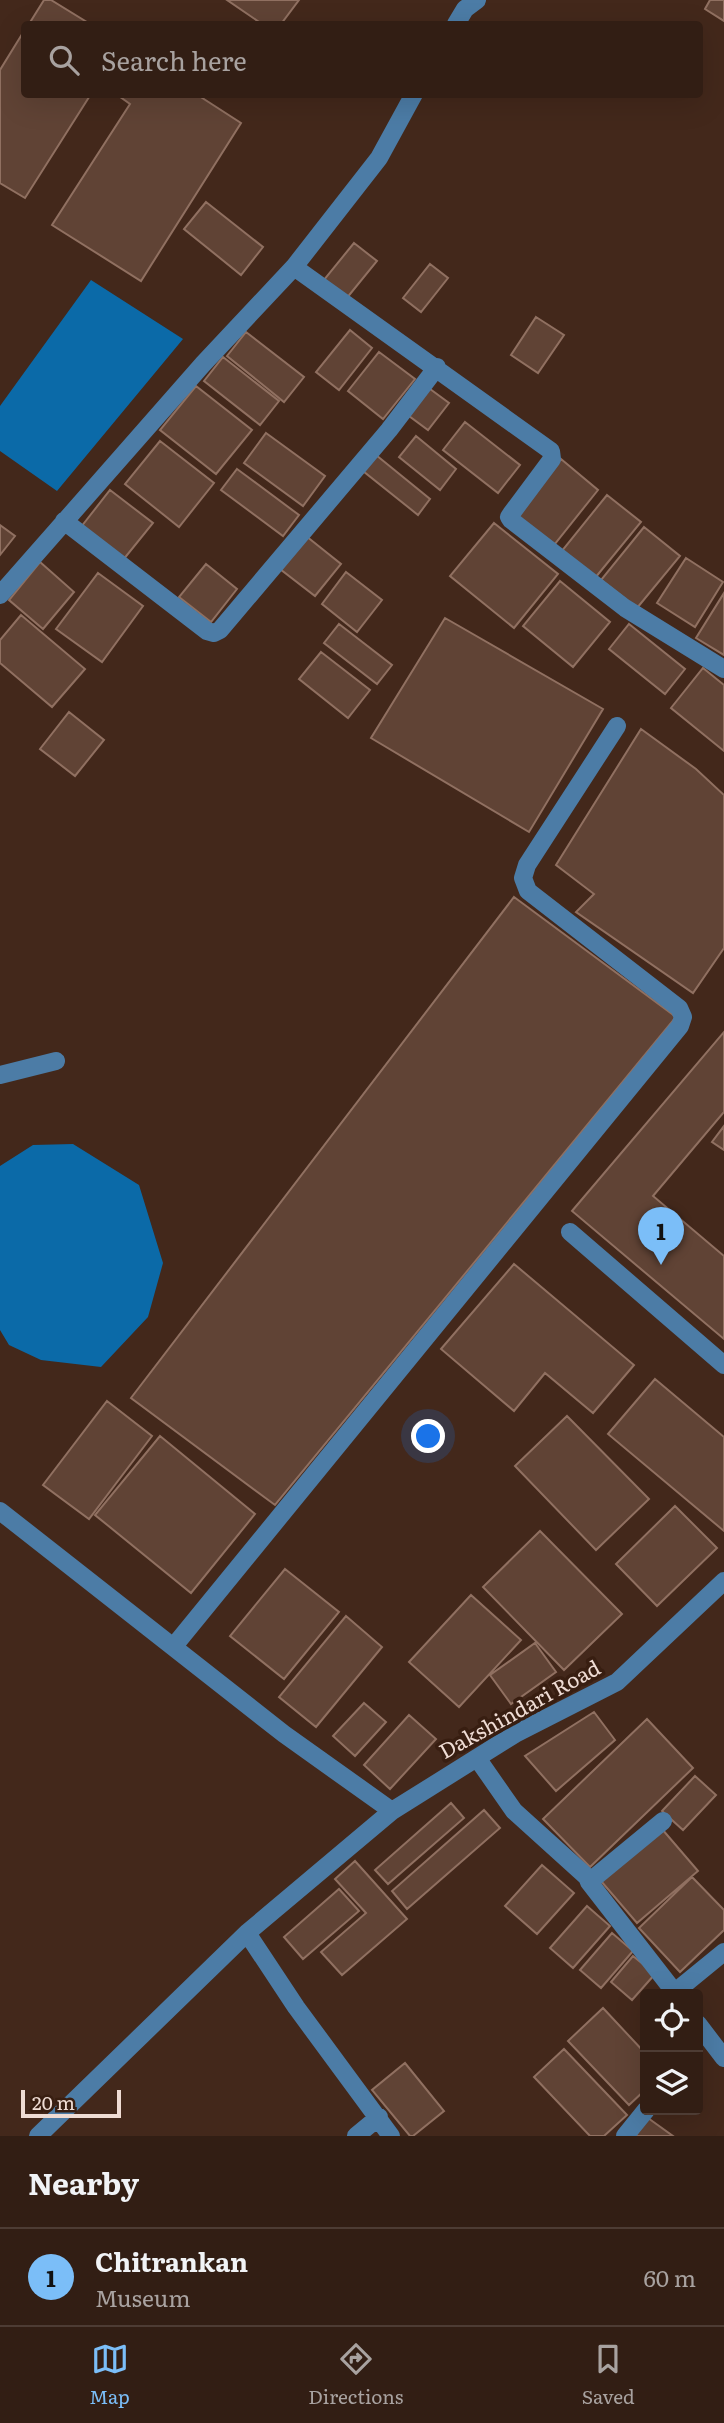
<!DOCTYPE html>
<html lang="en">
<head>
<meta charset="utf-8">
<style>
  body { margin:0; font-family:Literata,serif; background:#3a271d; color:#f1f3f6 }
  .controls { position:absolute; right:21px; bottom:21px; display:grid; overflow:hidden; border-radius:7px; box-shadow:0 7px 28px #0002 }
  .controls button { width:63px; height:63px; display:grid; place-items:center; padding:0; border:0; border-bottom:2px solid #4d3c34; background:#321e14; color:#f1f3f6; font:35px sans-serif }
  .scale { position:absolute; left:21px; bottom:18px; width:100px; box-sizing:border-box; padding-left:7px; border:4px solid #efdcd4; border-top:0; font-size:19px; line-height:24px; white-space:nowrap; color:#efdcd4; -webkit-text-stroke:5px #381e11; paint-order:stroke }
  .you { position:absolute; left:429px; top:1437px; width:24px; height:24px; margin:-18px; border:5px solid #fff; border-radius:50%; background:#1a73e8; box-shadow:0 0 0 10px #1a73e833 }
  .badge { display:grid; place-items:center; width:46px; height:46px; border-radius:50%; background:#7bbef8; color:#111; font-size:23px; font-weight:700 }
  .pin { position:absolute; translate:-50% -58px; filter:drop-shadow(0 2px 4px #0008) }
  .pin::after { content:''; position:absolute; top:37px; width:24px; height:21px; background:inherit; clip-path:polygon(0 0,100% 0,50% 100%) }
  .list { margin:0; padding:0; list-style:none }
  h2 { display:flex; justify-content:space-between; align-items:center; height:91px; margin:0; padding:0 28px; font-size:30px }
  h2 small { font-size:23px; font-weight:400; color:#a8a2a0 }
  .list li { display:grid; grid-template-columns:46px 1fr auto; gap:21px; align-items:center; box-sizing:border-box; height:98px; padding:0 28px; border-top:2px solid #4d3c34 }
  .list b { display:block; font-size:26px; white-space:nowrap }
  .list p { margin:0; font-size:23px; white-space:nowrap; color:#a8a2a0 }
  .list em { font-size:23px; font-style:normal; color:#a8a2a0 }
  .icon { flex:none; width:38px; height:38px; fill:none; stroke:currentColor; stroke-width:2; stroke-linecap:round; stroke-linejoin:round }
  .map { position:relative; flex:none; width:724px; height:2136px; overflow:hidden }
  .search { position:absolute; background:#321e14; box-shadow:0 7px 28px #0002; left:21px; right:21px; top:21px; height:77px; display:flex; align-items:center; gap:18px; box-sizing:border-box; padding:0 24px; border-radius:7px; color:#a8a2a0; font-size:26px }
  .sheet { height:189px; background:#321e14 }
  nav { display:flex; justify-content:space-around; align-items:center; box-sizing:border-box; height:98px; border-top:2px solid #4d3c34; background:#321e14; font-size:19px; color:#a8a2a0 }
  nav a { display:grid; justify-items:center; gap:4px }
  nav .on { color:#7bbef8 }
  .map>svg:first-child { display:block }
</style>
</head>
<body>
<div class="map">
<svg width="724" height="2136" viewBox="0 0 724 2136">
  <rect width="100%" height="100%" fill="#43281b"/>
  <path fill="#0b6aa8" d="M 91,280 L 183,339 L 57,491 L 0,451 L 0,406 Z
    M 73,1144 L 139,1185 L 163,1263 L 148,1317 L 101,1367 L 41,1360 L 9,1345 L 0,1330 L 0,1166 L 33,1145 Z"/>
  <path fill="#604335" stroke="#907061" stroke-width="2" d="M 44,0 L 51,0 L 90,24 L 29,24 Z
    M 227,0 L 299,0 L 281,24 L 262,24 Z
    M 710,0 L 724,0 L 724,21 L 705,9 Z
    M 24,31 L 24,94 L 91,94 L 25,198 L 0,183 L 0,70 Z
    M 116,94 L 196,94 L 241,123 L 141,281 L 52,225 L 130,104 Z
    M 206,202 L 263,247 L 241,275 L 184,229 Z
    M 354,243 L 377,261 L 346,299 L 323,281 Z
    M 430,264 L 448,278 L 421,312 L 403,298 Z
    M 536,317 L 564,335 L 538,373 L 511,355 Z
    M 350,330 L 372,348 L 339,390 L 316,372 Z
    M 246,332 L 304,377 L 284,402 L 227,356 Z
    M 379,352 L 415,379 L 383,419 L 348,391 Z
    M 223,357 L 279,401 L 260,425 L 204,381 Z
    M 196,386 L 252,430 L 216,474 L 160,430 Z
    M 426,386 L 449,403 L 428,430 L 405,413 Z
    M 465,422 L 520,465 L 498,493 L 443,450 Z
    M 266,433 L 325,476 L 303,506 L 244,463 Z
    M 416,436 L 456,469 L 440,490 L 399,457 Z
    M 160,441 L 214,483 L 179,527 L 125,484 Z
    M 376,455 L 430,499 L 418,515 L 363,471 Z
    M 561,459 L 598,490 L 554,545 L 516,515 Z
    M 237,469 L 299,515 L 283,536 L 221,490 Z
    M 110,490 L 153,523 L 123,560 L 81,527 Z
    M 607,495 L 641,522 L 595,578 L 561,552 Z
    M 494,523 L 558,574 L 514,628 L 450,576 Z
    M 0,525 L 15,536 L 0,555 Z
    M 644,527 L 680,556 L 637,608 L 601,580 Z
    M 306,536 L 341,564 L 315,596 L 280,569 Z
    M 686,558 L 723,582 L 695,627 L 657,603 Z
    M 40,562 L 74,592 L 43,629 L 9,600 Z
    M 206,564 L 237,589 L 211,622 L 179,597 Z
    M 346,572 L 382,600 L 357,632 L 322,604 Z
    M 98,573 L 143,606 L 102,662 L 56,629 Z
    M 560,581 L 610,622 L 573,667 L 523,626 Z
    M 724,593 L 724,655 L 696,638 Z
    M 21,615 L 85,669 L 52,707 L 0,663 L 0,640 Z
    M 445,618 L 603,709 L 529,832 L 371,738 Z
    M 339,624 L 392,665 L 377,684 L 324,643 Z
    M 629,624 L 685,669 L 665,694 L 609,649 Z
    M 321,652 L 370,690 L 348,718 L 299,679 Z
    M 703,668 L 724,685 L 724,751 L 671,708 Z
    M 69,712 L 104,740 L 75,776 L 40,749 Z
    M 641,729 L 696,769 L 724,795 L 724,948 L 693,993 L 576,912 L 594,894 L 556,865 Z
    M 514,897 L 676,1017 L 275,1505 L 131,1398 Z
    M 724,1032 L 724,1112 L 653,1196 L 724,1256 L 724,1339 L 572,1211 Z
    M 724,1126 L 724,1150 L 712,1142 Z
    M 514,1264 L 634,1365 L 593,1413 L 545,1373 L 514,1411 L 441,1349 Z
    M 655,1379 L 724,1437 L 724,1531 L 608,1434 Z
    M 107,1401 L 152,1436 L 89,1519 L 43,1485 Z
    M 567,1416 L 649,1499 L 596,1550 L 515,1466 Z
    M 160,1436 L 255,1514 L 191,1593 L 95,1515 Z
    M 675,1506 L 717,1548 L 657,1606 L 616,1564 Z
    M 540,1531 L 622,1614 L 564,1670 L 483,1587 Z
    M 285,1569 L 339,1612 L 284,1679 L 230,1636 Z
    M 471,1595 L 521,1640 L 459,1707 L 409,1662 Z
    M 346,1616 L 382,1647 L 316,1727 L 279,1697 Z
    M 535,1643 L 556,1672 L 511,1704 L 490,1675 Z
    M 364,1703 L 386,1722 L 355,1756 L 333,1736 Z
    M 594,1712 L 615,1740 L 556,1791 L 525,1756 Z
    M 409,1715 L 436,1739 L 390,1789 L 364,1765 Z
    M 647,1719 L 693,1768 L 590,1867 L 543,1819 Z
    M 695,1776 L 716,1795 L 683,1830 L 662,1811 Z
    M 451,1803 L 464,1818 L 388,1884 L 375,1870 Z
    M 484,1810 L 500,1828 L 407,1909 L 392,1891 Z
    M 662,1829 L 698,1871 L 637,1923 L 601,1881 Z
    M 355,1861 L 407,1919 L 342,1975 L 321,1952 L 366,1913 L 335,1879 Z
    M 542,1865 L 574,1893 L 537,1934 L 505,1906 Z
    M 692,1877 L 724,1910 L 724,1930 L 680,1972 L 639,1928 Z
    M 339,1889 L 359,1911 L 303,1959 L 284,1937 Z
    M 587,1906 L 610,1926 L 573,1968 L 550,1948 Z
    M 612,1933 L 633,1951 L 601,1988 L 580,1970 Z
    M 633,1956 L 655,1974 L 632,2000 L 611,1982 Z
    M 603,2008 L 645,2053 L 645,2090 L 629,2105 L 568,2041 Z
    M 564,2049 L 627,2115 L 604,2136 L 590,2136 L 534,2077 Z
    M 405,2063 L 444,2111 L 413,2136 L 410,2136 L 372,2090 Z
    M 648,2118 L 673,2136 L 635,2136 Z"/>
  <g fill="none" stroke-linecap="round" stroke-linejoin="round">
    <path stroke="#4c7ca6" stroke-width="18" d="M 456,24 L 465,9 L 477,0
      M 294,267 L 379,158 L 414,94
      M 64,521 L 207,631 L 214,633 L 220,630 L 389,430 L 437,367
      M 0,595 L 203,364 L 294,267 L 551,451 L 552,459 L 511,514 L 509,517 L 511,520 L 625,608 L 724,669
      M 0,1075 L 56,1061
      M 570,1232 L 724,1365
      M 0,1511 L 284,1734 L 392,1811
      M 174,1646 L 680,1026 L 683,1017 L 679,1008 L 528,891 L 523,878 L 527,865 L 617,726
      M 477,1758 L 514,1811 L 587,1877 L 589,1882 L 676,1994
      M 589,1882 L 663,1821
      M 247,1933 L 296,2007 L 391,2136
      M 675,1992 L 724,1952
      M 698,2024 L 724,2058
      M 38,2136 L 247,1933 L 392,1811 L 515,1734 L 617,1682 L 724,1581
      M 356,2136 L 379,2117
      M 625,2136 L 646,2110"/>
  </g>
  <g text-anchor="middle" stroke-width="7" stroke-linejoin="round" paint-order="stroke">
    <g font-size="21" fill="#efdcd4" stroke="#381e11">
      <text transform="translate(520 1710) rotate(-29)" y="7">Dakshindari Road</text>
    </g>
  </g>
</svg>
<div class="controls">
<button><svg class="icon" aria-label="locate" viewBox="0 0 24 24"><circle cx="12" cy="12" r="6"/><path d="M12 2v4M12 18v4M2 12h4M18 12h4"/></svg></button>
<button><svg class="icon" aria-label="layers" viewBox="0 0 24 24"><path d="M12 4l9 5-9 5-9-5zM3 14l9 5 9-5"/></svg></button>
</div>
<div class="scale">20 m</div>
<div class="you"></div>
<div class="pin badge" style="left:661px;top:1265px">1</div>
<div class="search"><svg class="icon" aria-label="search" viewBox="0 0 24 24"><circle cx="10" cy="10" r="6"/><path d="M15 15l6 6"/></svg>Search here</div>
</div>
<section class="sheet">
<h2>Nearby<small></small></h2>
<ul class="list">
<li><span class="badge">1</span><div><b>Chitrankan</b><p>Museum</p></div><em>60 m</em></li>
</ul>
</section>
<nav>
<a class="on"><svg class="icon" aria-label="map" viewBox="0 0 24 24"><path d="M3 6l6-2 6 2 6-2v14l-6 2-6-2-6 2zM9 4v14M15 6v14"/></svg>Map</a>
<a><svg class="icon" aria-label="directions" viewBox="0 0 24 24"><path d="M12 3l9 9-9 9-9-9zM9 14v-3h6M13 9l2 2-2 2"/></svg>Directions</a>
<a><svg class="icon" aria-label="saved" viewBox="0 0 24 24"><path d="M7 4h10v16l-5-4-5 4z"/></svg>Saved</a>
</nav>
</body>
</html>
